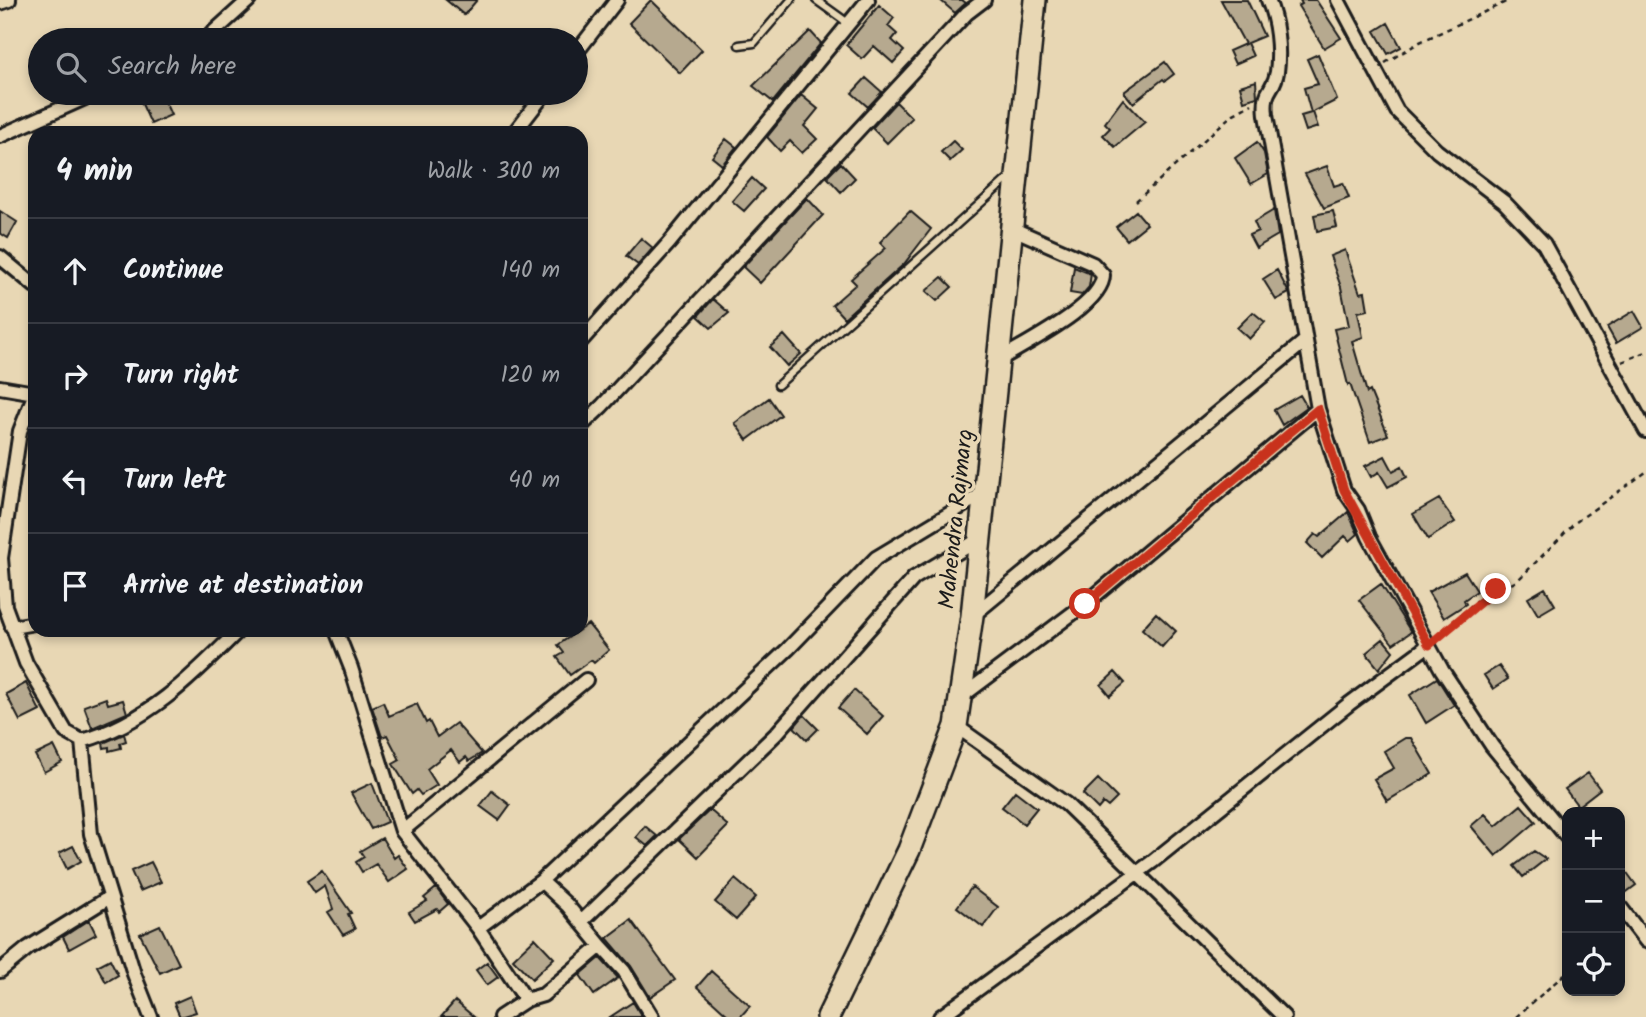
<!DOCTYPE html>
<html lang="en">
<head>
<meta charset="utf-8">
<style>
  body { margin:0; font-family:Kalam,sans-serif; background:#242831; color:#f1f3f6 }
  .controls { position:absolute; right:21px; bottom:21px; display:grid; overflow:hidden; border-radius:14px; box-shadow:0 4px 10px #0003 }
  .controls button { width:63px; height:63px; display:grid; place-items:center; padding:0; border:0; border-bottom:2px solid #363941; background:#171b24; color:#f1f3f6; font:35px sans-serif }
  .stop { position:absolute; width:21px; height:21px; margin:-16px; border:5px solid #c8321e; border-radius:50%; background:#fff }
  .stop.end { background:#c8321e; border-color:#fff; box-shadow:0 2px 7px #0008 }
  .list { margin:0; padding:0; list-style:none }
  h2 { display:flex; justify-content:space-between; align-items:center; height:91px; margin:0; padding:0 28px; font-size:30px }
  h2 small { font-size:23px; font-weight:400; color:#9ea1a6 }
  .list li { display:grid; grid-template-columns:46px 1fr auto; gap:21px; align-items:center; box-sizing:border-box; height:105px; padding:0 28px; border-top:2px solid #363941 }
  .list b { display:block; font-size:26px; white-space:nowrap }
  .list em { font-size:23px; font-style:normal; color:#9ea1a6 }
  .icon { flex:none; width:38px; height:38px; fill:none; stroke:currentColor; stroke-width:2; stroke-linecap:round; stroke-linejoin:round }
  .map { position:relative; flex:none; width:1646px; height:1017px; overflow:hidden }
  .search { position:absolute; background:#171b24; box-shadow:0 4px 10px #0003; left:28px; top:28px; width:560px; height:77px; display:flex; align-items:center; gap:18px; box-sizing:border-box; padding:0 24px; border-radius:38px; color:#9ea1a6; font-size:26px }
  .panel { position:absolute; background:#171b24; box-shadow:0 4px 10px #0003; left:28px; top:126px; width:560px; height:511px; border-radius:21px }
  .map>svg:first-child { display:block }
</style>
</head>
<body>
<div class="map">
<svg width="1646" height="1017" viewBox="0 0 1646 1017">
  <rect width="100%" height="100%" fill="#e8d7b4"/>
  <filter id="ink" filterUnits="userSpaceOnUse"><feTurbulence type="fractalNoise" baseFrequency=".0143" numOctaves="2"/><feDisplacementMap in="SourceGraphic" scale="14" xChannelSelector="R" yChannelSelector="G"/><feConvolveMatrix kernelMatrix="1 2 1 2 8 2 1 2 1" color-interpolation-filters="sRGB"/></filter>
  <g filter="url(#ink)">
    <path fill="#b6a98f" stroke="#1c1c1c" stroke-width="2" d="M 446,0 L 477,0 L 464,15 Z
      M 651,0 L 702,50 L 680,73 L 629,23 Z
      M 940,0 L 962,0 L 966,3 L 955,13 Z
      M 1221,0 L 1247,0 L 1264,36 L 1247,43 L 1253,56 L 1235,64 L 1229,51 L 1245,44 Z
      M 1300,0 L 1316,0 L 1341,38 L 1324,48 L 1298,6 L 1302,4 Z
      M 879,5 L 894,18 L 888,26 L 897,34 L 892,40 L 904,51 L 893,63 L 874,46 L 862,59 L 846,45 Z
      M 1388,23 L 1401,47 L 1388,54 L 1375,31 Z
      M 810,31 L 821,43 L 773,102 L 753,86 Z
      M 1318,54 L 1337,100 L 1313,112 L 1318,127 L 1306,131 L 1301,116 L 1311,113 L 1304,88 L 1318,84 L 1307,59 Z
      M 1165,62 L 1174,74 L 1165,81 L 1163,79 L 1133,103 L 1124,92 Z
      M 866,78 L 882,92 L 868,107 L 852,93 Z
      M 1256,81 L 1257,97 L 1244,101 L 1240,86 Z
      M 137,93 L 187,93 L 165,102 L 171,115 L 151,124 Z
      M 801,95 L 818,109 L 804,126 L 817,139 L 802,153 L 790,141 L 780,151 L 767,137 Z
      M 1123,99 L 1145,122 L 1115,147 L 1103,135 L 1110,128 L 1105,123 Z
      M 896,102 L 912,118 L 887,143 L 872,128 Z
      M 726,139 L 736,147 L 722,165 L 712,157 Z
      M 953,141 L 962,150 L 950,161 L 941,152 Z
      M 1257,142 L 1264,153 L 1268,174 L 1251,184 L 1235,158 Z
      M 841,163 L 855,178 L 841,192 L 827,177 Z
      M 1327,166 L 1334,186 L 1343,183 L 1349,198 L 1324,208 L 1305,174 Z
      M 752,178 L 764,189 L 744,211 L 732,201 Z
      M 807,198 L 823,215 L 760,283 L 743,267 Z
      M 1274,210 L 1278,235 L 1256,248 L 1249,235 L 1258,231 L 1254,222 Z
      M 0,211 L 17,222 L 8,238 L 0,233 Z
      M 910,211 L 931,229 L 904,264 L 844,318 L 832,305 L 856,284 L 851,279 L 886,248 L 880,242 Z
      M 1136,211 L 1147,224 L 1127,240 L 1116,227 Z
      M 1333,211 L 1337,227 L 1317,231 L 1314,215 Z
      M 641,238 L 653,248 L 638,265 L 626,256 Z
      M 1345,250 L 1360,293 L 1365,292 L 1368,310 L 1358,312 L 1363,337 L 1352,341 L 1367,393 L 1370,391 L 1388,435 L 1370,442 L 1350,384 L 1348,385 L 1334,329 L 1349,326 L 1341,287 L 1330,256 Z
      M 1074,267 L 1091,274 L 1089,287 L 1082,295 L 1070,293 Z
      M 1277,270 L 1289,293 L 1276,300 L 1263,279 Z
      M 942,277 L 952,287 L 937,301 L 926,291 Z
      M 713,299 L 729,313 L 711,328 L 698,316 Z
      M 1634,311 L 1643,327 L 1616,343 L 1607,327 Z
      M 1253,312 L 1265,322 L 1249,339 L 1237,328 Z
      M 784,335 L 801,354 L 787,366 L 770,347 Z
      M 1300,395 L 1307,407 L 1282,425 L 1274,410 Z
      M 769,398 L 781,415 L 747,440 L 735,423 Z
      M 1385,456 L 1393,471 L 1402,466 L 1407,477 L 1388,487 L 1379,472 L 1371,477 L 1365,466 Z
      M 1439,499 L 1455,522 L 1428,539 L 1413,514 Z
      M 1348,512 L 1358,534 L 1350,541 L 1345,536 L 1322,558 L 1307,543 L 1315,534 L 1319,537 Z
      M 1465,572 L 1477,591 L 1464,600 L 1466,604 L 1444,618 L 1428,592 Z
      M 1381,584 L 1411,632 L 1393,644 L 1359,600 Z
      M 1545,588 L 1555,605 L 1538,615 L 1528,598 Z
      M 1156,613 L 1176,631 L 1162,647 L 1142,629 Z
      M 588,624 L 609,650 L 594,663 L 591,660 L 570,675 L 557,657 L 564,653 L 558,645 Z
      M 1383,639 L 1393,651 L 1379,669 L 1366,653 Z
      M 1499,666 L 1508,679 L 1493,689 L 1484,675 Z
      M 1115,672 L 1125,683 L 1110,696 L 1101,685 Z
      M 1437,678 L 1454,705 L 1426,723 L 1410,695 Z
      M 26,683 L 40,711 L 20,721 L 6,694 Z
      M 854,690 L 883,716 L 867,734 L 838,708 Z
      M 106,698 L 108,704 L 123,700 L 127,713 L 92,728 L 84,706 Z
      M 383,702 L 389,716 L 417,704 L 426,723 L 429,721 L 437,737 L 456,723 L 482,753 L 469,761 L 466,757 L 460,762 L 451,750 L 427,769 L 437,785 L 421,795 L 417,790 L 412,794 L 393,764 L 400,760 L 387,735 L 382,737 L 372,707 Z
      M 804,715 L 818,729 L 807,740 L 794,727 Z
      M 124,734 L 126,741 L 120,743 L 121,748 L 109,751 L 109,747 L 104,748 L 103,743 Z
      M 1405,738 L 1411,738 L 1432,774 L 1387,801 L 1374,779 L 1394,768 L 1384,751 Z
      M 54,746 L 62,762 L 44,772 L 35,755 Z
      M 1588,773 L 1600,789 L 1578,806 L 1565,789 Z
      M 1098,779 L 1117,798 L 1108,807 L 1103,803 L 1098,809 L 1083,794 Z
      M 372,783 L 387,822 L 371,829 L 351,793 Z
      M 492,791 L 510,805 L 499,820 L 480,806 Z
      M 1015,791 L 1037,808 L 1024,824 L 1002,807 Z
      M 1521,805 L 1536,822 L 1496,856 L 1471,826 L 1485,814 L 1496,826 Z
      M 710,810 L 728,826 L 698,857 L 679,839 Z
      M 645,826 L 657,836 L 647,846 L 636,837 Z
      M 382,838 L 394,858 L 398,855 L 408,869 L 389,882 L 376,864 L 362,872 L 356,862 L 364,857 L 360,851 Z
      M 73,846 L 81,861 L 67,869 L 59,853 Z
      M 1534,851 L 1546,859 L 1523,877 L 1514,866 Z
      M 151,862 L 161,882 L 140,891 L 131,871 Z
      M 1620,863 L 1636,885 L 1620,897 Z
      M 322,871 L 351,913 L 348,914 L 355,929 L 343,935 L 328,912 L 333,909 L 325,886 L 315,893 L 307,881 Z
      M 735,879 L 756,897 L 736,920 L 715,902 Z
      M 972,887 L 998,907 L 983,927 L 957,907 Z
      M 436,888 L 448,904 L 439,912 L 437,909 L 415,921 L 409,912 L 427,901 L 424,898 Z
      M 89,920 L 96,934 L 69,949 L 63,937 Z
      M 631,920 L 675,980 L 650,997 L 631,966 L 607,938 Z
      M 160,925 L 179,964 L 160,973 L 140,934 Z
      M 535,938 L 554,958 L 532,979 L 513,959 Z
      M 600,958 L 618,978 L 594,995 L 580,975 Z
      M 110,959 L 118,975 L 106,982 L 97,966 Z
      M 487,962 L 498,977 L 487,985 L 476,970 Z
      M 711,971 L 750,1006 L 740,1017 L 730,1017 L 697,987 Z
      M 190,996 L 196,1012 L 180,1017 L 174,1003 Z
      M 455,1001 L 474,1017 L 441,1017 Z
      M 633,1002 L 642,1017 L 610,1017 Z"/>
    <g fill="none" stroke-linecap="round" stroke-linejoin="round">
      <g stroke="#1c1c1c" stroke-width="11">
        <path id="service" d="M 816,0 L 848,23
          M 739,45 L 754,43 L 791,0
          M 778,385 L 1012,175"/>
      </g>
      <g stroke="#1c1c1c" stroke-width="18">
        <path id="minor" d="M 1268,0 C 1277,21 1280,49 1277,72 C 1274,92 1263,87 1266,115 L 1318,409 L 1344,490 L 1358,510 L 1369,537 L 1442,670 L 1492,746 L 1567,837
          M 1338,0 L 1397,111 L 1437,151 L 1504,202 L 1544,244 L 1646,431
          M 0,3 L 9,0
          M 205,40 L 249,0
          M 576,53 L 617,0
          M 514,133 L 545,93
          M 0,136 L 96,93
          M 0,257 L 35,286
          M 581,341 L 669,243 L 868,0
          M 997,361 C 1022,345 1103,306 1103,275 L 1093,264 L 1011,228
          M 0,387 L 35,393
          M 35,393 L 20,431 L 1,558 L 5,606 L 26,663 L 66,732 L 82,741 L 91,834 L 134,974 L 151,1017
          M 581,426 L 602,406 L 967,13 L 984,0
          M 972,616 L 1305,341
          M 12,627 L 35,623
          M 336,630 L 351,668 L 402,831 L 478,928 L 526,1000
          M 961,697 L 1085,604 L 1318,409
          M 956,726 L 1066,804 L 1136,872
          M 82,741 C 147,723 193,676 239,630
          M 402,831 L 586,680
          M 1136,872 L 1284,1017
          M 541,881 L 788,649 L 876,558 L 984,493
          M 1620,907 L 1646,941
          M 581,922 L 776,734 L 914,578 L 980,539
          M 478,928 L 541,881 L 567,905 L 601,946
          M 0,971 L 28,948 L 110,897
          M 500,1017 L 526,1000 L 543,995 L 601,946 L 624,971 L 652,1017
          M 940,1017 L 1152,862 L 1349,704 L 1429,645"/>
      </g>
      <g stroke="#1c1c1c" stroke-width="26">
        <path id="trunk" d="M 828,1017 L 909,850 L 956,726 L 972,616 L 1035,0"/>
      </g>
      <path stroke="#1c1c1c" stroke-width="2.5" stroke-dasharray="5 5" stroke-linecap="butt" d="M 1385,63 L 1420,42 L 1510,0
        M 1136,201 L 1232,115 L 1252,104
        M 1622,362 L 1646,352
        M 1439,636 L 1477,601 L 1517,581 L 1576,522 L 1646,472
        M 1516,1017 L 1567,972"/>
      <use href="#service" stroke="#e8d7b4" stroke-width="6"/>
      <use href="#minor" stroke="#e8d7b4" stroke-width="12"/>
      <use href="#trunk" stroke="#e8d7b4" stroke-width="21"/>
    </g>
  </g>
  <g fill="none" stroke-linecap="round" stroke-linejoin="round" filter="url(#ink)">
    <path stroke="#c8321e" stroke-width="9" d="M 1085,604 L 1318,409 L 1344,490 L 1429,645 L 1496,589"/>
  </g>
  <g text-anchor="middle" stroke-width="7" stroke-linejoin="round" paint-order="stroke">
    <g font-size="23" fill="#1c1c1c" stroke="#e8d7b4">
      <text transform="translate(955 519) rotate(-84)" y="8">Mahendra Rajmarg</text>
    </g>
  </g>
</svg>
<div class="controls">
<button>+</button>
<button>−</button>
<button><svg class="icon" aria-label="locate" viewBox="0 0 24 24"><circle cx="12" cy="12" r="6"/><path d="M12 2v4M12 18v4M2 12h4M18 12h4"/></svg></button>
</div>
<div class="stop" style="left:1085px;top:604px"></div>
<div class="stop end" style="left:1496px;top:589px"></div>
<div class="search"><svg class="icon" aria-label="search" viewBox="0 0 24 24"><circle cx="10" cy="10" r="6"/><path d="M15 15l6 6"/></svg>Search here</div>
<section class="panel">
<h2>4 min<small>Walk · 300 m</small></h2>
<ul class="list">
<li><svg class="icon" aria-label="ahead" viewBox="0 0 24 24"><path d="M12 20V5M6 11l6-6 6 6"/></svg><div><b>Continue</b></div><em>140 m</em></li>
<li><svg class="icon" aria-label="right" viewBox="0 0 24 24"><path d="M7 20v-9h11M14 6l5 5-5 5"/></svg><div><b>Turn right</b></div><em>120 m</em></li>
<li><svg class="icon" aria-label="left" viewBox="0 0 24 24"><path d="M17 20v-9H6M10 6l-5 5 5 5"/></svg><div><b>Turn left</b></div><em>40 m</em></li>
<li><svg class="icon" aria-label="arrive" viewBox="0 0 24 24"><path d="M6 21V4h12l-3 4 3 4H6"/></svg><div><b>Arrive at destination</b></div></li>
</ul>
</section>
</div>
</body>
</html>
